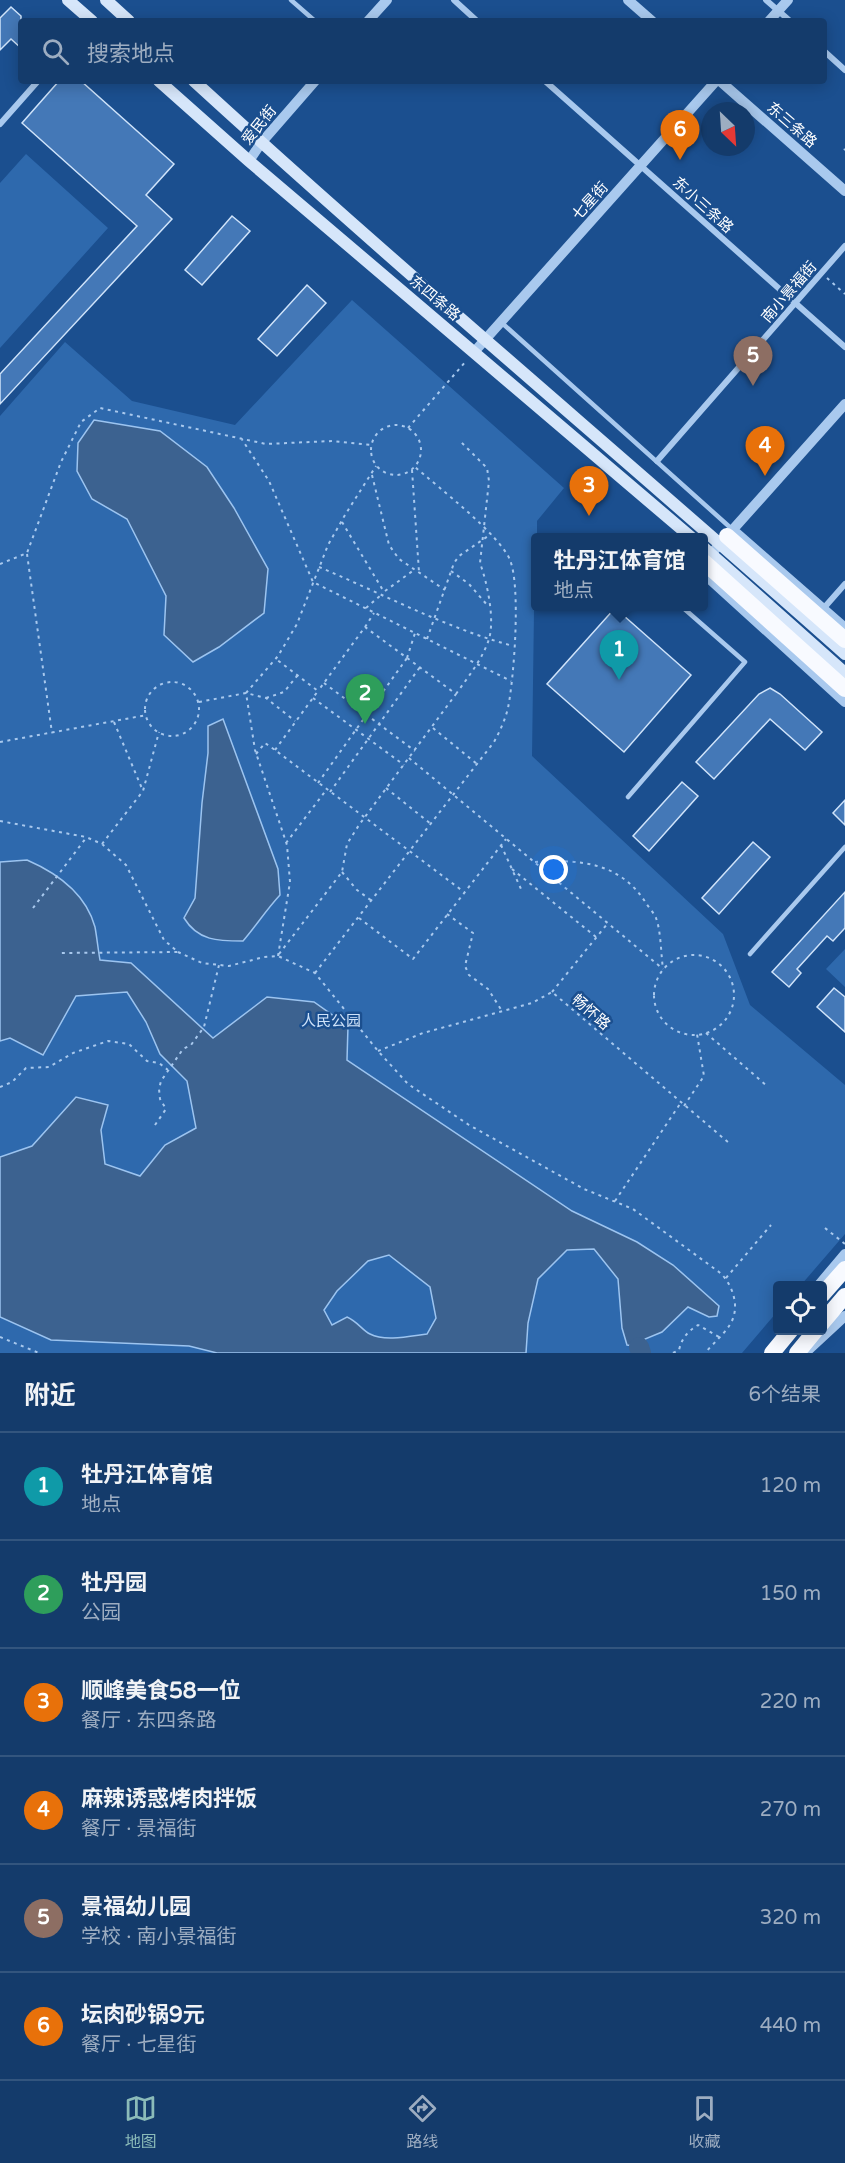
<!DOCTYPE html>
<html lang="zh">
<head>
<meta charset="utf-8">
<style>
  body { margin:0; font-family:"Varela Round","Noto Sans SC",sans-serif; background:#214673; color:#f1f3f6 }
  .controls { position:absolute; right:18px; bottom:18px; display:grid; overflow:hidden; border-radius:6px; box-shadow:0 3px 15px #0003 }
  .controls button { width:54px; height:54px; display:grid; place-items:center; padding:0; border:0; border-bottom:2px solid #33557e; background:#143b6b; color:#f1f3f6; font:30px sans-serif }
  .compass { position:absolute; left:701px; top:102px; width:54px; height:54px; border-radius:50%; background:#143b6b; box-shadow:0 3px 15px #0003; rotate:155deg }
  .you { position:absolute; left:554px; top:870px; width:21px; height:21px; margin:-15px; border:4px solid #fff; border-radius:50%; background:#1a73e8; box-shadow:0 0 0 9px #1a73e833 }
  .badge { display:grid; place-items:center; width:39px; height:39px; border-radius:50%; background:#8bbbb9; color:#fff; font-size:20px; font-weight:700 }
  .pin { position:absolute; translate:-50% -50px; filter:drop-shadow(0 2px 3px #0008) }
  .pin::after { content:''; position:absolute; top:32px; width:21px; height:18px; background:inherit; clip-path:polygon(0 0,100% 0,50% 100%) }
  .popup { position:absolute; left:531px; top:533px; width:177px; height:78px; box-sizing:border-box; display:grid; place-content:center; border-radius:6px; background:#143b6b; filter:drop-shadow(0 2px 4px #0005); font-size:20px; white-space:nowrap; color:#9dadc1 }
  .popup b { font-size:22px; color:#f1f3f6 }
  .popup::after { content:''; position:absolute; left:50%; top:100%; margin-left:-12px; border:12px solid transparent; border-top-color:#143b6b }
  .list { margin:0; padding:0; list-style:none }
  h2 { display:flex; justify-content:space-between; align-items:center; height:78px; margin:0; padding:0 24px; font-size:26px }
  h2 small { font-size:20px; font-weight:400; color:#9dadc1 }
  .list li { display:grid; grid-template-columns:39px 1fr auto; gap:18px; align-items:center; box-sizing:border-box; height:108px; padding:0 24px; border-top:2px solid #33557e }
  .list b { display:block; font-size:22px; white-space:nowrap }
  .list p { margin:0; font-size:20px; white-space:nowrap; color:#9dadc1 }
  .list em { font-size:20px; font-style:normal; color:#9dadc1 }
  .icon { flex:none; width:33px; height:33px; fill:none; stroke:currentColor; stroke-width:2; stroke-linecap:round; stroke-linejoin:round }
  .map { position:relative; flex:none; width:845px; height:1353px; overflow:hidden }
  .search { position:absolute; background:#143b6b; box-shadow:0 3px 15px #0003; left:18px; right:18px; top:18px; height:66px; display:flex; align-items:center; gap:15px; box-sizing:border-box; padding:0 21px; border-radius:6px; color:#9dadc1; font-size:22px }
  .sheet { height:726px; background:#143b6b }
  nav { display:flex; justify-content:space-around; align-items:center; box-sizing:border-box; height:84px; border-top:2px solid #33557e; background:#143b6b; font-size:16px; color:#9dadc1 }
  nav a { display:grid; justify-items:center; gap:3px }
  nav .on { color:#8bbbb9 }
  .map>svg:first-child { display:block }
</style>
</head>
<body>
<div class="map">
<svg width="845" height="1353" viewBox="0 0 845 1353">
  <rect width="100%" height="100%" fill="#1b4f8f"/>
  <path fill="#2e69ad" d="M 26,154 L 108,228 L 0,348 L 0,183 Z
    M 352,300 L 564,488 L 537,521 L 537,537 L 535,538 L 532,756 L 723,934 L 750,1005 L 845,1085 L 845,1234 L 801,1285 L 778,1286 L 777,1312 L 742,1353 L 0,1353 L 0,416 L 65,342 L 132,401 L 235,425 Z
    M 845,949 L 845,987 L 826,969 Z"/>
  <path fill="#3c6290" stroke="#9cc4f0" stroke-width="1.5" fill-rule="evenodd" d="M 94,420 L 160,431 L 207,467 L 234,508 L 268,569 L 264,613 L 219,647 L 193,662 L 164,635 L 166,596 L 127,519 L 92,499 L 77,471 L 78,443 Z
    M 223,719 L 278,869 L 280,895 C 266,910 256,926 243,941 C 218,941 198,941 184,918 L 195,898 L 202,803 L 208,753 L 208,726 Z
    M 27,860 C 57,873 86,894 95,927 C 97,938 98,949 100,960 L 131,963 L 213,1038 L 267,997 L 314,1002 L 348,1026 L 347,1060 L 572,1211 L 637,1242 L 673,1265 L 719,1306 L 717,1316 L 709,1317 L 688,1307 L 662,1332 L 645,1339 L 642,1347 L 627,1345 L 622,1328 L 618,1279 L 594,1249 L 567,1250 L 538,1279 L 528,1323 L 526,1353 L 217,1353 L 189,1346 L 51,1340 L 0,1317 L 0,1157 L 32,1146 L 76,1097 L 108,1105 L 101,1130 L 105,1164 L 140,1176 L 165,1145 L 196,1128 L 187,1081 L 160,1054 L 146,1022 L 127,992 L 76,996 L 43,1055 L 10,1038 L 0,1041 L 0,862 ZM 389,1255 L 430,1287 L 436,1318 L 427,1334 C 411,1336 385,1342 370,1334 C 362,1330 358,1322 347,1317 L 332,1325 L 324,1310 L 337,1291 L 368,1261 Z"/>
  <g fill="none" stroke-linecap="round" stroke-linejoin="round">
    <path stroke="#3c6290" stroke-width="20" d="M 639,1347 L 641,1353"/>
  </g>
  <path fill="#4478b7" stroke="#cfe3fa" stroke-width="1.5" d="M 11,7 L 21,16 L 21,48 L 11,39 L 0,50 L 0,18 Z
    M 59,81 L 81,81 L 174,164 L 146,195 L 172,219 L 0,404 L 0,374 L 137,226 L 22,123 Z
    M 232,216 L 250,231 L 202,285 L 185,270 Z
    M 307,285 L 326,303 L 277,356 L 258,339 Z
    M 615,608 L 691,675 L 624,752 L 547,684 Z
    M 770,688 L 780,694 L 822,732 L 805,750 L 770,719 L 714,779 L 696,762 L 759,694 Z
    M 682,782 L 698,796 L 649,851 L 633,836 Z
    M 845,800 L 845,825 L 833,813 Z
    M 753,842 L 770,857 L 719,914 L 702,898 Z
    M 845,892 L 845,928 L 833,941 L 827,936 L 797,969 L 801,973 L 789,987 L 772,972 Z
    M 834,988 L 845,997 L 845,1032 L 817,1007 Z"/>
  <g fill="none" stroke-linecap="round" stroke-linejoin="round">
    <path stroke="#a9c9ee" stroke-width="2" stroke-dasharray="3 4.5" stroke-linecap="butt" d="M 844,150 L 845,149
      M 827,278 L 845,294
      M371 450a25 25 0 1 1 50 0a25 25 0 1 1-50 0Z
      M 408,428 L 467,360
      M 241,438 L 269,481 L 313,582 L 511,681
      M 412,470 L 419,572
      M 372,475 L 389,545 L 399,559 L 445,590
      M 342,522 L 384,592
      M 27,554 L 52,733
      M 0,564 L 27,553 L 61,462 L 81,422 L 100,408 L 266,444 L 332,441 L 371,445
      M 319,567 C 383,594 446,628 513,646
      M 451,571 L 469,584 L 488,606
      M 385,591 L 414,570
      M 366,608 L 381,595
      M 365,627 L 374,613
      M 427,639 L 454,563 L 459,556 L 491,534
      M 407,658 L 415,633
      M145 709a27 27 0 1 1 54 0a27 27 0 1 1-54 0Z
      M 324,683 L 415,751
      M 456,694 C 468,677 481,661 488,642 C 496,622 487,582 480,563 L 489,481 L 487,468 L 461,442
      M 266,698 L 284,692 L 297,676
      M 313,698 L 404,765
      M 199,702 L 246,693 L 266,698 L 295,721
      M 114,722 L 143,791
      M 433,728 L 477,764
      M 0,742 L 147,715
      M 275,750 L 318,691 L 276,659
      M 256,754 L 265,743 L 275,750 L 464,892
      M 409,758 L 663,969
      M 318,783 L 407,658
      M 386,788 L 431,824
      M 330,792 L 420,667
      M 0,821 L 86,837 L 102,844 L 126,865 L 164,940 L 178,952 L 58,953
      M 286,843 L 327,789
      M 102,844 L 143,791 L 159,732
      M 501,845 L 521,889
      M 535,862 C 579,859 620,862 646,903 C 649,908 654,913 656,918 C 661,931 661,955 663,969
      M 512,869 L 596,937
      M 342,872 L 357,890 L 372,901
      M 33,908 L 86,838
      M 447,914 L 473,933 L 465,966 L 469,975 L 488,989 L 502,1011
      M 359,918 L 413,959 L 506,839
      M 178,952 L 202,963 L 229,966 L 264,957 L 278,956 L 315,973 L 378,1051 L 408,1084 L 469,1125 L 584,1189 L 633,1209 L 719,1272 C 730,1281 738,1300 734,1315 C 731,1329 714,1342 705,1353
      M 279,954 L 342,872 L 347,844 L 359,825 L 456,694 L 365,627 L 318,691
      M654 995a40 40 0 1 1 80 0a40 40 0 1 1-80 0Z
      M 278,956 L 290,882 L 287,845 L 255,750 L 246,693 L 278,656 L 297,624 L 328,545 L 345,515 L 376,466
      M 315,973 L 494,742 C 500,731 505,720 508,708 C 514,678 521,587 510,560 C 500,535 438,487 415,467
      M 552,992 L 608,923
      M 706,1033 L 767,1086
      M 378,1051 L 423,1033 L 532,1003 L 552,992 L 729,1143
      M 0,1087 L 12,1082 L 26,1068 L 49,1067 L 73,1053 L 108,1041 L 129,1044 L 147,1061 L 159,1063 L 168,1070
      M 684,1106 L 704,1076 L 697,1034
      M 155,1125 L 166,1109 L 160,1099 L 159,1089 L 161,1081 L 183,1049 L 191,1045 L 204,1027 L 219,965
      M 615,1201 L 680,1104
      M 825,1228 L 845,1244
      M 726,1278 L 771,1225
      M 0,1337 L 39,1353
      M 673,1353 L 679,1350 C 682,1338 687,1332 698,1325 L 719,1337"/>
    <path stroke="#a9c9ee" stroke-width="4.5" d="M 291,0 L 315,21
      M 502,323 L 733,530
      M 628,797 L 745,662 L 681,606
      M 750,954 L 845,847"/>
    <path stroke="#a9c9ee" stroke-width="6" d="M 454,0 L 477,21
      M 766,0 L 790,21
      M 824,51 L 845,70
      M 545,81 L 845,347
      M 0,124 L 38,81
      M 657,461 L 845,246
      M 823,609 L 845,584"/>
    <path stroke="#a9c9ee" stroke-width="10" d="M 628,0 L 652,21
      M 368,21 L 387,0
      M 769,21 L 788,0
      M 720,81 L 845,191
      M 249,161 L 261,143 L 315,81
      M 475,351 L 716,81
      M 733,530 L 845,628
      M 711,554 L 845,404
      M 703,573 L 845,702
      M 818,1286 L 845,1254
      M 805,1353 L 845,1316"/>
    <path stroke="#d6e6fa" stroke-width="12" d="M 68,0 L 92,21
      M 106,0 L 129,21
      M 159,81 L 249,161 L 692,538
      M 194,81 C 407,276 629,462 845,654
      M 703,547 L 845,673"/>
    <path stroke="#f8faff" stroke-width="16" d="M 727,536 L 845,640
      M 704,562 L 845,689
      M 822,1295 L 845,1269
      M 822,1323 L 845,1296
      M 772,1353 L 791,1330
      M 797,1353 L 816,1330"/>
  </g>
  <g text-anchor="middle" stroke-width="5" stroke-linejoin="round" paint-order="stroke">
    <g font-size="15" fill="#fff" stroke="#1b4f8f">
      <text transform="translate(259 125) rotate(-51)" y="5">爱民街</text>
      <text transform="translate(792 125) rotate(41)" y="5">东三条路</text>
      <text transform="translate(590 201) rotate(-48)" y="5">七星街</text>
      <text transform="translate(703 205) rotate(42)" y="5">东小三条路</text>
      <text transform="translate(789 292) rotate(-49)" y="5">南小景福街</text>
      <text transform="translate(435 298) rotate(40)" y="5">东四条路</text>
      <text transform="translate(591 1012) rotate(41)" y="5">畅怀路</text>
    </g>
    <g font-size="15" fill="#cfe3fa" stroke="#1b4f8f">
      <text x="331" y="1026">人民公园</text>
    </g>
  </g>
</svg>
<div class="controls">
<button><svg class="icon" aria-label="locate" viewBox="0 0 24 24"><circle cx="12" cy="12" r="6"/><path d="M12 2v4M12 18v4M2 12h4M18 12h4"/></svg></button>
</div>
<svg class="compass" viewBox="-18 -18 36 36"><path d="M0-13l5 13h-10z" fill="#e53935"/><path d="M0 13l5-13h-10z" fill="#9dadc1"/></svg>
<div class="you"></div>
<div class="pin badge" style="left:619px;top:680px;background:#0f9aa8">1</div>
<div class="popup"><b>牡丹江体育馆</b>地点</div>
<div class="pin badge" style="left:365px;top:724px;background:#2e9e5b">2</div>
<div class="pin badge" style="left:589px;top:516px;background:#e8710a">3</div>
<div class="pin badge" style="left:765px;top:476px;background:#e8710a">4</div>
<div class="pin badge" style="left:753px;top:386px;background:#8d6e63">5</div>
<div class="pin badge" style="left:680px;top:160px;background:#e8710a">6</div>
<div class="search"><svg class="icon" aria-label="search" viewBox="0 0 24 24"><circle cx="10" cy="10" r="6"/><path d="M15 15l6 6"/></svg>搜索地点</div>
</div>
<section class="sheet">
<h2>附近<small>6个结果</small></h2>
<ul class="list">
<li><span class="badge" style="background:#0f9aa8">1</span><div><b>牡丹江体育馆</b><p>地点</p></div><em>120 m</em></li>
<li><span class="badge" style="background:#2e9e5b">2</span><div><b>牡丹园</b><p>公园</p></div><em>150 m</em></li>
<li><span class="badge" style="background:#e8710a">3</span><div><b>顺峰美食58一位</b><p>餐厅 · 东四条路</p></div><em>220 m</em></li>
<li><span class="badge" style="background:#e8710a">4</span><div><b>麻辣诱惑烤肉拌饭</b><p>餐厅 · 景福街</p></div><em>270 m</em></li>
<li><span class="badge" style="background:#8d6e63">5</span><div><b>景福幼儿园</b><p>学校 · 南小景福街</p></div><em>320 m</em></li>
<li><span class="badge" style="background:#e8710a">6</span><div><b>坛肉砂锅9元</b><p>餐厅 · 七星街</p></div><em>440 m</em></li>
</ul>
</section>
<nav>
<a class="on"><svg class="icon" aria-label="map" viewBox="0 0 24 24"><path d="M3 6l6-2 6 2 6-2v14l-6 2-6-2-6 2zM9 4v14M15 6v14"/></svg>地图</a>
<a><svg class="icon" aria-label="directions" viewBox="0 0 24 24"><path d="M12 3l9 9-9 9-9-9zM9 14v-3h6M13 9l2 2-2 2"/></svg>路线</a>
<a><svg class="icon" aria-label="saved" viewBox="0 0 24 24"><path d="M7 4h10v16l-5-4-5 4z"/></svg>收藏</a>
</nav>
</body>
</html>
